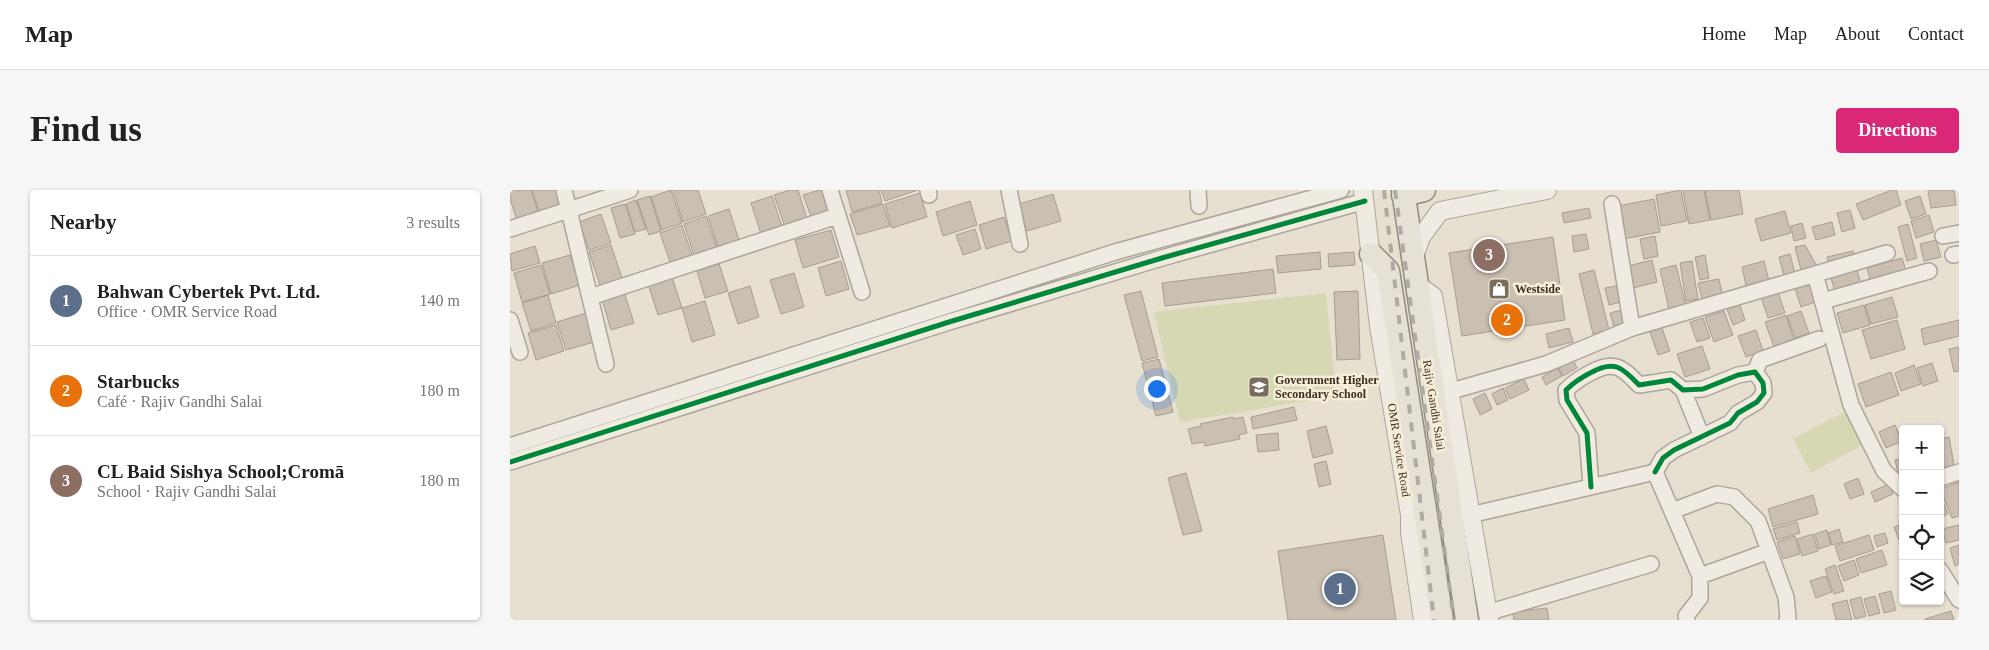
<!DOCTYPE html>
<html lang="en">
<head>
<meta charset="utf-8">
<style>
  body { margin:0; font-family:Georgia,serif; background:#f6f6f6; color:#202124 }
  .controls { position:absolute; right:15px; bottom:15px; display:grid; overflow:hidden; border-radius:5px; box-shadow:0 1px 4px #0004 }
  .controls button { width:45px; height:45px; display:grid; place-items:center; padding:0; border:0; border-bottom:1px solid #e0e0e0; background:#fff; color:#202124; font:25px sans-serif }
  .you { position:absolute; left:646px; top:198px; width:18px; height:18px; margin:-12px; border:4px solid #fff; border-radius:50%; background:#1a73e8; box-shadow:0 0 0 8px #1a73e833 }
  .badge { display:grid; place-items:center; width:32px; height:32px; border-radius:50%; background:#db2777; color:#fff; font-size:16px; font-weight:700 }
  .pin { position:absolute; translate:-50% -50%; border:2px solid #fff; box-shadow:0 1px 5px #0006 }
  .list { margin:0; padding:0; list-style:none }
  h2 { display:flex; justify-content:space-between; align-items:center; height:65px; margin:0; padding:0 20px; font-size:21px }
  h2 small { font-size:16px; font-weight:400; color:#757577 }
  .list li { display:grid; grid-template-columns:32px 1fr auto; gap:15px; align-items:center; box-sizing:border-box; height:90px; padding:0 20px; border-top:1px solid #e0e0e0 }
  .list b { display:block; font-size:19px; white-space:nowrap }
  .list p { margin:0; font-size:16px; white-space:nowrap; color:#757577 }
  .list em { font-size:16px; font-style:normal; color:#757577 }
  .icon { flex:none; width:28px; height:28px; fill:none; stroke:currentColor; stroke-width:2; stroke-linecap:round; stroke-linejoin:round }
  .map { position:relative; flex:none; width:1449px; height:430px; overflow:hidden; border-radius:5px }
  header { display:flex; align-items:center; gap:30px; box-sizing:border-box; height:70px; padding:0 25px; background:#fff; border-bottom:1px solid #e0e0e0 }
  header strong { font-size:24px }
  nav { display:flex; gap:28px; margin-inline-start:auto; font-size:18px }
  .intro { display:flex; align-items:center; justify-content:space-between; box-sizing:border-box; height:120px; padding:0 30px }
  h1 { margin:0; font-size:35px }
  .button { padding:12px 22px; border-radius:5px; background:#db2777; color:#fff; font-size:18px; font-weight:700 }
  main { display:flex; gap:30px; padding:0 30px }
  aside { flex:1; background:#fff; border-radius:5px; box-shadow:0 1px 4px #0004 }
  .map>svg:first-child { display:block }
</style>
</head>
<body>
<header>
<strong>Map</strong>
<nav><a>Home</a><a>Map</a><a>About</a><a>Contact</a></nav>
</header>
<div class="intro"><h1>Find us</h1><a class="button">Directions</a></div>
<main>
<aside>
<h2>Nearby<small>3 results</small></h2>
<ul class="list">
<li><span class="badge" style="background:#5c6f8a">1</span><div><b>Bahwan Cybertek Pvt. Ltd.</b><p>Office · OMR Service Road</p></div><em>140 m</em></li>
<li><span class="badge" style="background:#e8710a">2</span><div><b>Starbucks</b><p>Café · Rajiv Gandhi Salai</p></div><em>180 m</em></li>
<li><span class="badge" style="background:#8d6e63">3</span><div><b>CL Baid Sishya School;Cromā</b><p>School · Rajiv Gandhi Salai</p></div><em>180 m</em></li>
</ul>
</aside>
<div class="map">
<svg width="1449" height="430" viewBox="0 0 1449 430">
  <rect width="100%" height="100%" fill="#e7e0d1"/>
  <path fill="#d6d7b3" d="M 816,103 L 826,206 L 670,232 L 644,122 Z
    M 1336,221 L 1354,254 L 1301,283 L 1283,249 Z"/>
  <path fill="#cbbfb2" stroke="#a89c90" d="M 0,0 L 21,0 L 29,25 L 8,33 L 0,9 Z
    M 22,0 L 46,0 L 52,18 L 30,25 Z
    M 161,0 L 172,33 L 152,40 L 141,7 Z
    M 163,0 L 188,0 L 196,24 L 173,32 Z
    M 280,0 L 288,0 L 298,32 L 276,40 L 264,5 Z
    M 309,0 L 314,0 L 322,23 L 302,29 L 293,5 Z
    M 336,0 L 369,0 L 372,13 L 342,22 Z
    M 371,0 L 408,0 L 375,11 Z
    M 1171,0 L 1177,31 L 1151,36 L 1146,5 Z
    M 1173,0 L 1194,0 L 1200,30 L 1179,34 Z
    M 1195,0 L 1229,0 L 1233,24 L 1201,30 Z
    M 1382,0 L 1386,0 L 1391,15 L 1353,30 L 1346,14 Z
    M 1418,0 L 1444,0 L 1446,15 L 1421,18 Z
    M 410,3 L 417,27 L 382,38 L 375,14 Z
    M 543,4 L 551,31 L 517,41 L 509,14 Z
    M 140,6 L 151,41 L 139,45 L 127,10 Z
    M 262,6 L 273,40 L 252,47 L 241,13 Z
    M 1410,6 L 1416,24 L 1401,29 L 1395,11 Z
    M 1144,9 L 1150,42 L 1114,49 L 1108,16 Z
    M 126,10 L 136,39 L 125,42 L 116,14 Z
    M 460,11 L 467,35 L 433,46 L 426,22 Z
    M 115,14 L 125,44 L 110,48 L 101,18 Z
    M 373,14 L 380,36 L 347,45 L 340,24 Z
    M 1079,18 L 1081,28 L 1054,33 L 1052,23 Z
    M 219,19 L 229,50 L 208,57 L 198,26 Z
    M 1340,20 L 1345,38 L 1332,42 L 1327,23 Z
    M 1275,21 L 1281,43 L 1251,51 L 1245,29 Z
    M 91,24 L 101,53 L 79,60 L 69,32 Z
    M 1419,25 L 1424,42 L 1406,48 L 1401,31 Z
    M 196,26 L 207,58 L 184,65 L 174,34 Z
    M 494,27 L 502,51 L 476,59 L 469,35 Z
    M 1322,32 L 1325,45 L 1306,50 L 1302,37 Z
    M 1292,33 L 1296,48 L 1284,51 L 1281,36 Z
    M 1398,34 L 1407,68 L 1397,71 L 1388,37 Z
    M 172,35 L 182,65 L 160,72 L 150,43 Z
    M 465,39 L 471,59 L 453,65 L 446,45 Z
    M 321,40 L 329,67 L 293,78 L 285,50 Z
    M 1076,44 L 1079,59 L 1064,62 L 1062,46 Z
    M 1145,46 L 1148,66 L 1134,69 L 1130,49 Z
    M 1043,47 L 1055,130 L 952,146 L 939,63 Z
    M 1426,50 L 1431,67 L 1414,71 L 1410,54 Z
    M 101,55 L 113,91 L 91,98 L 79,62 Z
    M 1295,55 L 1307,76 L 1291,80 L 1285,57 Z
    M 25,56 L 30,73 L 2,81 L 0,64 Z
    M 1343,61 L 1345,69 L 1319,76 L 1317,67 Z
    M 810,62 L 811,79 L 768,83 L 766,66 Z
    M 844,62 L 845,75 L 819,77 L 818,64 Z
    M 1280,64 L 1285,84 L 1274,86 L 1269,67 Z
    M 60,65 L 70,95 L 41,104 L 32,73 Z
    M 1195,65 L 1199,88 L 1190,90 L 1185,67 Z
    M 1392,68 L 1396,81 L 1361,92 L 1357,78 Z
    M 1142,70 L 1147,92 L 1123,98 L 1118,76 Z
    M 331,71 L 339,99 L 316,106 L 308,78 Z
    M 1182,71 L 1188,109 L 1176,111 L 1170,73 Z
    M 1254,71 L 1260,95 L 1237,100 L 1232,77 Z
    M 209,74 L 218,101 L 195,108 L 187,81 Z
    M 31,75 L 40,104 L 12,112 L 4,83 Z
    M 1166,75 L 1176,116 L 1159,120 L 1150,79 Z
    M 1346,77 L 1351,94 L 1325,102 L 1320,84 Z
    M 763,79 L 766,103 L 655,116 L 652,93 Z
    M 1084,80 L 1099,140 L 1083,144 L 1069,84 Z
    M 284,83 L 294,117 L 271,124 L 260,90 Z
    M 162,87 L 172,118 L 148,125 L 138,94 Z
    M 1209,89 L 1213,108 L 1193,112 L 1188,93 Z
    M 1301,90 L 1308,111 L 1291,117 L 1284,95 Z
    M 1111,95 L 1115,111 L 1099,115 L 1095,98 Z
    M 240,96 L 249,127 L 228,134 L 218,103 Z
    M 631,101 L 648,167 L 632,171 L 614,105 Z
    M 848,101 L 850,169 L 827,170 L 824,102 Z
    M 114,102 L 124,133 L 101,140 L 92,109 Z
    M 1268,102 L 1275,123 L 1258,128 L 1251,107 Z
    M 38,105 L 46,133 L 21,141 L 12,113 Z
    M 1382,107 L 1388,127 L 1361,134 L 1355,115 Z
    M 195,111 L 205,145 L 182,152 L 172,118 Z
    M 1230,115 L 1235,130 L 1223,135 L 1217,119 Z
    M 1354,115 L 1360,135 L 1333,143 L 1327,123 Z
    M 1112,120 L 1116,138 L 1105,141 L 1100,123 Z
    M 1214,121 L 1223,145 L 1204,152 L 1195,127 Z
    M 1291,121 L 1299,143 L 1285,148 L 1277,126 Z
    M 76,123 L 84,152 L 56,160 L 47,132 Z
    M 1276,125 L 1284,150 L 1264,157 L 1255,132 Z
    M 1193,128 L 1200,148 L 1187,152 L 1180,132 Z
    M 1387,130 L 1395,159 L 1361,169 L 1352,140 Z
    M 1449,130 L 1449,146 L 1414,155 L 1411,139 Z
    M 46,135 L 54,161 L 26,170 L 18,143 Z
    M 1059,138 L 1063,152 L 1039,158 L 1036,144 Z
    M 1152,138 L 1160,161 L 1148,165 L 1140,142 Z
    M 1246,140 L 1253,161 L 1236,167 L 1228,146 Z
    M 1192,156 L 1200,179 L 1175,187 L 1167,164 Z
    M 1449,157 L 1449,181 L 1444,182 L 1439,159 Z
    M 649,169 L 663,222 L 646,226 L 632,173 Z
    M 1063,170 L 1067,178 L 1053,186 L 1049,178 Z
    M 1422,173 L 1428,191 L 1413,196 L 1407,178 Z
    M 1404,175 L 1411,194 L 1391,201 L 1385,183 Z
    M 1048,178 L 1052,186 L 1036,195 L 1032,187 Z
    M 1381,182 L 1389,205 L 1356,217 L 1348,194 Z
    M 1014,189 L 1019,200 L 1000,209 L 995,198 Z
    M 993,198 L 998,210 L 987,215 L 982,204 Z
    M 975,203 L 982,219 L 970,225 L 963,209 Z
    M 784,217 L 787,230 L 743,239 L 741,227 Z
    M 723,227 L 724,229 L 733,227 L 737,243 L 729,245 L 730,249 L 695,256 L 694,252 L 682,254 L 678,239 L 691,236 L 690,234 Z
    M 1385,235 L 1392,251 L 1376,258 L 1369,242 Z
    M 816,236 L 823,263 L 803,268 L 797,241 Z
    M 768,243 L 769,260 L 748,262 L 746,245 Z
    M 1439,247 L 1444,275 L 1431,278 L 1430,249 Z
    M 1393,268 L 1393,286 L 1389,287 L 1385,270 Z
    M 816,271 L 821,294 L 809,297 L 804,274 Z
    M 676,283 L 692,341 L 673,345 L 658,288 Z
    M 1348,288 L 1354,304 L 1340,309 L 1334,294 Z
    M 1449,292 L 1449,326 L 1442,328 L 1430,299 Z
    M 1379,294 L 1383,304 L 1365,312 L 1361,302 Z
    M 1303,305 L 1308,324 L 1263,337 L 1258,319 Z
    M 1430,305 L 1438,324 L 1430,327 Z
    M 1287,332 L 1290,343 L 1267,350 L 1263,339 Z
    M 1393,334 L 1393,349 L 1389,350 L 1384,337 Z
    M 1449,335 L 1449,350 L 1436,353 L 1432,339 Z
    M 1329,339 L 1333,352 L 1322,355 L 1318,343 Z
    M 1317,340 L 1321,355 L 1309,359 L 1305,344 Z
    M 1375,343 L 1378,353 L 1367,357 L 1364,346 Z
    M 1303,344 L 1308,361 L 1292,366 L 1287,349 Z
    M 873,345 L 886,430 L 778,430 L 768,361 Z
    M 1359,345 L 1364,360 L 1330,371 L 1325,356 Z
    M 1285,346 L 1290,364 L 1273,369 L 1267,352 Z
    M 1449,355 L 1449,374 L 1445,376 L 1440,358 Z
    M 1372,360 L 1377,375 L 1351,383 L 1346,369 Z
    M 1344,370 L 1349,385 L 1334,391 L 1328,376 Z
    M 1325,375 L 1334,401 L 1324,404 L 1315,379 Z
    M 1316,386 L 1322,402 L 1306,408 L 1300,391 Z
    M 1381,401 L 1386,420 L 1374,423 L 1369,404 Z
    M 1365,406 L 1370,423 L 1359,426 L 1354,409 Z
    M 1351,407 L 1356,426 L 1345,429 L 1340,410 Z
    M 1337,410 L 1342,430 L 1326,430 L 1322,414 Z
    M 1037,418 L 1039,430 L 1004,430 L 1003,422 Z
    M 1441,421 L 1444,430 L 1415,430 L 1415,429 Z"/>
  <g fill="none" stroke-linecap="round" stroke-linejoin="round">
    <g stroke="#ada599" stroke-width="18">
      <path id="minor" d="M 54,0 L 96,174
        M 320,0 L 352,102
        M 418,0 L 419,5
        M 499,0 L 510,54
        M 688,0 L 689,16
        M 1102,14 L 1122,138
        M 0,39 L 120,0
        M 1433,46 L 1449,43
        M 1443,65 L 1449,64
        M 1305,84 L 1341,215 L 1374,281 L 1393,299
        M 80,107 L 327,26
        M 1313,111 L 1419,81
        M 0,130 L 10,162
        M 1245,182 L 1250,170 L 1309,149
        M 1173,200 L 1192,247
        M 938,202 L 1036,174 L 1122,138 L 1377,63
        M 0,256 L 605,62 L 831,0
        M 0,272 L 439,132 L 652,68 L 855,11
        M 1430,288 L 1449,282
        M 1081,297 L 1077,243 L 1057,210 L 1056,200 C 1064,192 1072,187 1082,182 C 1104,170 1112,177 1129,195 L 1161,190 L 1173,200 L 1193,199 L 1228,185 L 1245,182 L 1253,193 L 1254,203 L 1247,212 L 1228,223 L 1220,233 L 1164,260 L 1153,268 L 1145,282
        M 1162,321 L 1207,304 L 1224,307 L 1248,331 L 1276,407 L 1278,428 L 1277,430
        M 960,325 L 1145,282 L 1190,386 L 1190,408 L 1176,426 L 1177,430
        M 1430,380 L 1449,410
        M 1190,386 L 1259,361
        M 977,423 L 1141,374"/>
    </g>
    <g stroke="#ada599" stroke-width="20">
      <path id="tertiary" d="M 853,0 L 869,136 L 900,325 L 900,342 L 913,430
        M 903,69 L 911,47 L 930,21 L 1037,0
        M 906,94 L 923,106 L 979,430"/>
    </g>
    <g stroke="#928b80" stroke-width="25">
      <path id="primary" d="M 893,0 L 957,430
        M 893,5 L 914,0
        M 861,64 L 878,81 L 932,430"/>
    </g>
    <use href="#minor" stroke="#efebe3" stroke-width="15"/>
    <use href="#tertiary" stroke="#efebe3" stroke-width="18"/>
    <use href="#primary" stroke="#e6e1d4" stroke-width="22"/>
    <path stroke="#afaaa2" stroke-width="4" stroke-dasharray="9 9" stroke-linecap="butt" d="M 874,0 L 924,430
      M 885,0 L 944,430"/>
    <g stroke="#f7eed8" stroke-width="8">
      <path id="cycleway" d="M 0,272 L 439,132 L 652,68 L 855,11
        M 1081,297 L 1077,243 L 1057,210 L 1056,200 C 1064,192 1072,187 1082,182 C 1104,170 1112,177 1129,195 L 1161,190 L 1173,200 L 1193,199 L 1228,185 L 1245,182 L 1253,193 L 1254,203 L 1247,212 L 1228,223 L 1220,233 L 1164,260 L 1153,268 L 1145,282"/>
    </g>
    <use href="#cycleway" stroke="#00873e" stroke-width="5"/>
  </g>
  <defs>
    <g id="shop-square" transform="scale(1.125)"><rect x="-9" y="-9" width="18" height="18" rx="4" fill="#786c5e" stroke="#f7eed8"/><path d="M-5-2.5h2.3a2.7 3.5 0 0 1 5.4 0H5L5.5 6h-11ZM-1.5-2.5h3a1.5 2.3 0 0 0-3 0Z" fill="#fff"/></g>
    <g id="school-square" transform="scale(1.125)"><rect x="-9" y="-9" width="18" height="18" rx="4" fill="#786c5e" stroke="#f7eed8"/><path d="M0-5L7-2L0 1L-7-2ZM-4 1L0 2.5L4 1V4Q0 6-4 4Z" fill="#fff"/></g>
  </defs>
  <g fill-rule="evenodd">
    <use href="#shop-square" x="989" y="99"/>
    <use href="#school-square" x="749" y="197"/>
  </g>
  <g text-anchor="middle" stroke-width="5" stroke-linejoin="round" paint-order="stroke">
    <g font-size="12" font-weight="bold" fill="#3d2e20" stroke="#f7eed8" text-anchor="start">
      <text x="1005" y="103">Westside</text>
      <text x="765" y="194">Government Higher<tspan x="765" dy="14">Secondary School</tspan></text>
    </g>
    <g font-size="12" fill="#3d2e20" stroke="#f7eed8">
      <text transform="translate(924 215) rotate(81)" y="4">Rajiv Gandhi Salai</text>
      <text transform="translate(889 260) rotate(81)" y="4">OMR Service Road</text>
    </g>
  </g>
</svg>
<div class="controls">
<button>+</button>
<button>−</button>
<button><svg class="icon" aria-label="locate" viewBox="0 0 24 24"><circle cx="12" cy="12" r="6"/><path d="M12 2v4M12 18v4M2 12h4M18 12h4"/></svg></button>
<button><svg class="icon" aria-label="layers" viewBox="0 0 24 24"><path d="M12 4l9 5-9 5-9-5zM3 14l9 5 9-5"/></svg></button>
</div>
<div class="you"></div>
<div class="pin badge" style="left:830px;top:399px;background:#5c6f8a">1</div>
<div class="pin badge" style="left:997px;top:130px;background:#e8710a">2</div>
<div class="pin badge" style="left:979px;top:65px;background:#8d6e63">3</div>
</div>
</main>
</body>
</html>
